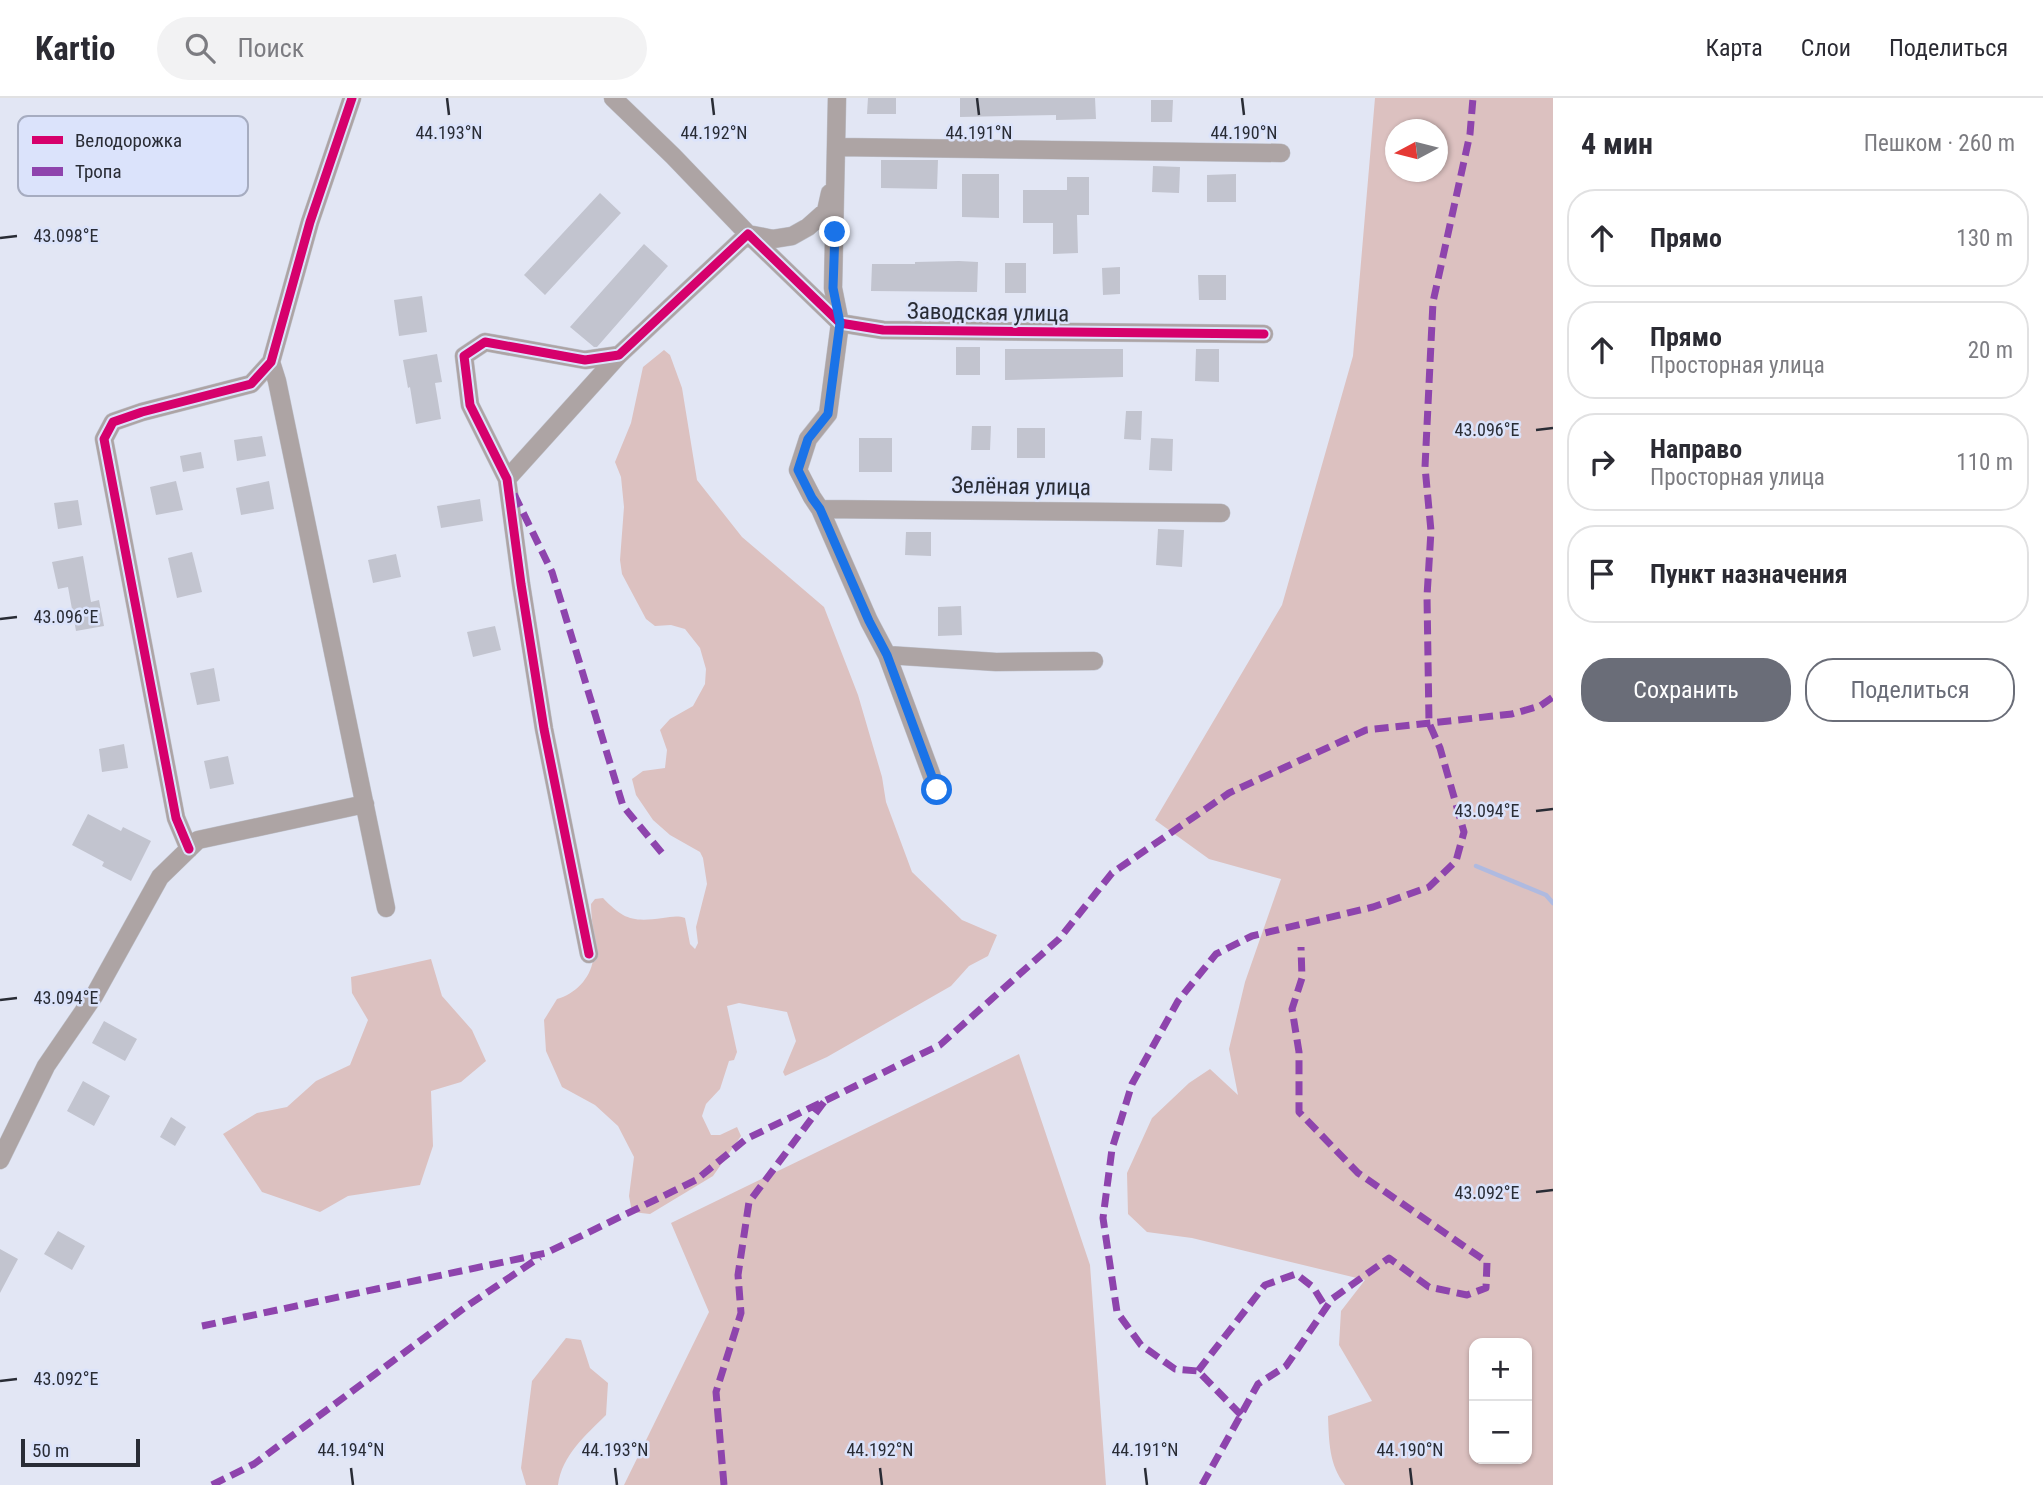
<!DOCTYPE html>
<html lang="ru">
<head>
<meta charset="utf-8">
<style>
  body { margin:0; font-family:"Roboto Condensed",sans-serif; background:#f2f2f3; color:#2b2b33 }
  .controls { position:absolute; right:21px; bottom:21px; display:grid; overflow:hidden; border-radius:14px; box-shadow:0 2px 5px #0004 }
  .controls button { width:63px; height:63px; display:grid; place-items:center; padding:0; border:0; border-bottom:2px solid #e1e1e2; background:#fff; color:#2b2b33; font:35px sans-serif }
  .compass { position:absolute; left:1385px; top:21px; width:63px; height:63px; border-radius:50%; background:#fff; box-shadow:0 2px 5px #0004; rotate:263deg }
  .scale { position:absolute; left:21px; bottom:18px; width:119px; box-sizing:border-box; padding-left:7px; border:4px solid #292c35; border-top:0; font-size:19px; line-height:24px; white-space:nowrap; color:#292c35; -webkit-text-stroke:5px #dbe3fb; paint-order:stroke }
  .stop { position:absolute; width:21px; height:21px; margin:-16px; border:5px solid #1a73e8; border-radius:50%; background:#fff }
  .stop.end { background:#1a73e8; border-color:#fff; box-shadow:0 2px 7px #0008 }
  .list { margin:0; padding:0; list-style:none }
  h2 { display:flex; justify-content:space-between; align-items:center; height:91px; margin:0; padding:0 28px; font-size:30px }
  h2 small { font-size:23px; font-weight:400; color:#7c7c81 }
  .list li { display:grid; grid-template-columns:46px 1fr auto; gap:21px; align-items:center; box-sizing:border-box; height:98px; margin:0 14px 14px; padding:0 14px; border:2px solid #e1e1e2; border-radius:28px }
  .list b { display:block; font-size:26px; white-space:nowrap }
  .list p { margin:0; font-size:23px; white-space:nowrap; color:#7c7c81 }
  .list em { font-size:23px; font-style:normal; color:#7c7c81 }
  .actions { display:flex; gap:14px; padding:21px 28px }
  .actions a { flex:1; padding:16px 0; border:2px solid #6a6d78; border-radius:28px; text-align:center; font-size:24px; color:#6a6d78 }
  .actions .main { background:#6a6d78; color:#fff }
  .icon { flex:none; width:38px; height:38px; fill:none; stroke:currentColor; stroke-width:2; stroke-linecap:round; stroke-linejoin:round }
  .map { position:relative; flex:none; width:1553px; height:1387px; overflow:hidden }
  header { display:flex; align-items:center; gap:42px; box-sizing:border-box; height:98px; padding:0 35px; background:#fff; border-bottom:2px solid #e1e1e2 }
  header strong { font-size:33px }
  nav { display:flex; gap:38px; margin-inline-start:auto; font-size:24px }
  .search { width:490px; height:63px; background:#f2f2f3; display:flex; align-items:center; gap:18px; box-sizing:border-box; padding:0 24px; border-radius:38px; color:#7c7c81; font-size:26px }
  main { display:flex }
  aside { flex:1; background:#fff }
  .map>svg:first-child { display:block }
</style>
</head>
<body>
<header>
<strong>Kartio</strong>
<div class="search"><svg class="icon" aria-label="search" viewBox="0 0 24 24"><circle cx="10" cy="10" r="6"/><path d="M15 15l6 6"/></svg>Поиск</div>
<nav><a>Карта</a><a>Слои</a><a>Поделиться</a></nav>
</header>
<main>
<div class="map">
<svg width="1553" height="1387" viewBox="0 0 1553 1387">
  <rect width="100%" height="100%" fill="#e2e6f4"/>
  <path fill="#dcc1c0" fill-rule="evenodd" d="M 1375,0 L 1553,0 L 1553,1387 L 1345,1387 C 1329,1367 1329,1343 1328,1318 L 1372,1303 L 1339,1247 L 1341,1213 L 1365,1182 L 1192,1140 L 1147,1134 L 1128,1116 L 1127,1075 L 1152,1020 L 1189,985 L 1210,971 L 1238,997 L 1229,951 L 1245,884 L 1281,781 L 1209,761 L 1155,722 L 1282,507 L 1353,258 ZM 1395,32 L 1437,32 L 1437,74 L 1395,74 ZM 1474,1245 L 1527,1245 L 1527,1361 L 1474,1361 Z
    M 664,252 L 670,257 L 682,290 L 697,382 L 742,439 L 824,509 L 858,597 L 882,679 L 886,704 L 912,774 L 962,822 L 997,837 L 988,858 L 969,868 L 951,888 L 827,959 L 785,978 L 783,974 L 796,943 L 787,914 L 739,905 L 727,908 L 737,954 L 734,962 L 729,963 L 720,991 L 706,1006 L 702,1018 L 711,1037 L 720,1037 L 737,1029 L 741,1038 L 713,1078 L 650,1116 L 632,1114 L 629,1098 L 634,1059 L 618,1028 L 595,1007 L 562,989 L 546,953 L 544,922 L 557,901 C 575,896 590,881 593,862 C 596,848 591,821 591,806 L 595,801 L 603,800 C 624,822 633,824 663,820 C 671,819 677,817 685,820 L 690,846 L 695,851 L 698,845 L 696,829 L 707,786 L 703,760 L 700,754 L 670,737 L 653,722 L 636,697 L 632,681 L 643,673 L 665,670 L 667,652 L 660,632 L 670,621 L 693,608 L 705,586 L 706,571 L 700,550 L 685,531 L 671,527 L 655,528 L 646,521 L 622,476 L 620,462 L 624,409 L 621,379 L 615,364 L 631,325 L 643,269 Z
    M 431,861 L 442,898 L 472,932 L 486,963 L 461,984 L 431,993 L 433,1048 L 420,1087 L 348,1098 L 320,1114 L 262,1094 L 223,1036 L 257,1015 L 287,1009 L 316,983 L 350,967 L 368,922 L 352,895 L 351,879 Z
    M 1019,956 L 1090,1167 L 1106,1387 L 624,1387 L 709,1214 L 671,1125 Z
    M 566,1240 L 581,1242 L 590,1270 L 608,1285 L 606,1317 C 586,1337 562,1357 558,1387 L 526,1387 L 521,1370 L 532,1283 Z"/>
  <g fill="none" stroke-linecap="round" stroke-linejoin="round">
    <path stroke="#afbae0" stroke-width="4.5" d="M 1476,768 L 1546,797 L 1553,805"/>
  </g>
  <path fill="#c2c4cf" d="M 868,0 L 896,0 L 896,16 L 867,16 Z
    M 960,0 L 1095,0 L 1096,21 L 1056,22 L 1056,17 L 960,19 Z
    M 1151,2 L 1173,2 L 1172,24 L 1151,24 Z
    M 881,62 L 938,62 L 937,91 L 881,90 Z
    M 1153,68 L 1180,69 L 1179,95 L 1152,94 Z
    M 962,76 L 999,76 L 999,120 L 962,119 Z
    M 1236,76 L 1236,104 L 1207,104 L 1207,77 Z
    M 1067,79 L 1089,79 L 1089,117 L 1077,117 L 1078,155 L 1053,156 L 1053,125 L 1023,125 L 1023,92 L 1067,92 Z
    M 600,95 L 621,115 L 545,197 L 524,177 Z
    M 644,146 L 668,168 L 597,249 L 594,249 L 570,229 Z
    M 959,163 L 978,164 L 977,194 L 871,193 L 872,166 L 915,166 L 915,164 Z
    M 1005,165 L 1026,165 L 1026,195 L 1005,195 Z
    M 1120,169 L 1120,196 L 1103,197 L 1102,170 Z
    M 1198,177 L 1226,177 L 1226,202 L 1199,202 Z
    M 422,198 L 427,234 L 399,238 L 394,202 Z
    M 956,249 L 980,249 L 980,277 L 956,277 Z
    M 1005,251 L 1123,251 L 1123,279 L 1005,282 Z
    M 1196,251 L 1219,251 L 1219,284 L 1195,283 Z
    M 437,256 L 442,284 L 435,285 L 441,321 L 416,326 L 410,289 L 408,290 L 403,262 Z
    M 1126,313 L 1142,313 L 1141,342 L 1124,341 Z
    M 972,328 L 991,328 L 990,352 L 971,352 Z
    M 1017,330 L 1045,330 L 1045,360 L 1017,360 Z
    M 262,338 L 266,358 L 237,363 L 234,342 Z
    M 859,340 L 892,340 L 892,374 L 859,374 Z
    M 1151,340 L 1173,341 L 1172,373 L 1149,372 Z
    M 201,354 L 204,370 L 183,374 L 180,358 Z
    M 176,383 L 183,412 L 156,417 L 150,389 Z
    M 269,383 L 274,411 L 241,417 L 236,390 Z
    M 480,401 L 483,423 L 441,430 L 437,408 Z
    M 78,402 L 82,427 L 58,431 L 54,405 Z
    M 1158,431 L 1184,432 L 1182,469 L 1156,467 Z
    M 906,434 L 931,434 L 931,458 L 905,457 Z
    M 192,454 L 202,494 L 177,500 L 168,460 Z
    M 396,456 L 401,479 L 373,485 L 368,462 Z
    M 83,458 L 91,504 L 99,502 L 104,528 L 76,533 L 68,489 L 58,491 L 52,464 Z
    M 961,508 L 962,537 L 938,538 L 938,509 Z
    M 495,528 L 501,552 L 473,559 L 467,534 Z
    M 214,570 L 220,603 L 197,607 L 190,575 Z
    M 124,646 L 128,670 L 102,674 L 99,651 Z
    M 228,658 L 234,686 L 210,691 L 204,663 Z
    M 88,716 L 121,733 L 123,729 L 151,743 L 131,783 L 102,768 L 104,764 L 72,747 Z
    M 104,923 L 137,941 L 125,963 L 92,945 Z
    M 83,983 L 110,998 L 94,1028 L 67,1013 Z
    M 171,1019 L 186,1029 L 175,1048 L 160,1039 Z
    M 58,1133 L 85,1148 L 72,1172 L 44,1156 Z
    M 0,1151 L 18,1161 L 0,1195 Z"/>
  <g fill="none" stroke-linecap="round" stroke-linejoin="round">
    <g stroke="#bfc2cc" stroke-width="19">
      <path id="street" d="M 613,0 L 673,58 L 748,136 L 773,141 L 792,138 L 808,129 L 826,113 L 830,95
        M 837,0 L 833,190 L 840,225 L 828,316 L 808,341 L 798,372 L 812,399 L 820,411 L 869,523 L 887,557 L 996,564 L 1094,563
        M 837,49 L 1281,55
        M 271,264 L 277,283 L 386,810
        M 507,381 L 619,257
        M 820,411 L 1221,415
        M 887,557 L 937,692
        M 189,751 L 176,720 L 104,341 L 113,324 L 142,314 L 251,286 L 271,264 L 310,124 L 352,0
        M 589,856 L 544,631 L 521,486 L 507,381 L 470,307 L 464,258 L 485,244 L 585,262 L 619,257 L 748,136 L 840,225 L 883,232 L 1264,236
        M 0,1062 L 46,968 L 94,898 L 160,779 L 198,742 L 365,706"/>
    </g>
    <use href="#street" stroke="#ada4a4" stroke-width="18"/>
    <path stroke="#8e44ad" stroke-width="7" stroke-dasharray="14 7" stroke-linecap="butt" d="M 514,396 L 552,474 L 623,708 L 662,755
      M 202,1228 L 546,1155 L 696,1082 L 746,1041 L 940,947 L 1059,841 L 1112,775 L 1229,695 L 1366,632 L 1512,616 L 1540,608 L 1553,599
      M 1198,1273 L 1265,1187 L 1296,1176 L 1313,1189 L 1326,1210
      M 1241,1317 L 1198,1273 L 1175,1271 L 1141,1247 L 1117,1214 L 1103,1120 L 1112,1051 L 1132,986 L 1178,903 L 1216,856 L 1252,838 L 1373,809 L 1429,789 L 1456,763 L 1464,734 L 1440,650 L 1429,625 L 1427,498 L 1431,433 L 1425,369 L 1433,204 L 1470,36 L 1473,0
      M 212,1387 L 254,1366 L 467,1208 L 540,1159
      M 724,1387 L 716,1294 L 741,1215 L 738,1177 L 749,1104 L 824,1004
      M 1202,1387 L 1258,1286 L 1286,1268 L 1332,1201 L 1389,1160 L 1429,1189 L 1467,1197 L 1486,1190 L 1487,1164 L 1358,1075 L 1299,1014 L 1299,954 L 1292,911 L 1302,880 L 1301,849"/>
    <g stroke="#dbe3fb" stroke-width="13">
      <path id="cycleway" d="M 189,751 L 176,720 L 104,341 L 113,324 L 142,314 L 251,286 L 271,264 L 310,124 L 352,0
        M 589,856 L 544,631 L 521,486 L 507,381 L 470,307 L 464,258 L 485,244 L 585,262 L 619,257 L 748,136 L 840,225 L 883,232 L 1264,236"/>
    </g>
    <use href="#cycleway" stroke="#d6006c" stroke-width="9"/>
  </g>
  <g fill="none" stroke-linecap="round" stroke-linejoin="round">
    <path stroke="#1a73e8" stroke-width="9" d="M 835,134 L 833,190 L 840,225 L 828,316 L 808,341 L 798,372 L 812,400 L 820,411 L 869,523 L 887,557 L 937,692"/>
  </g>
  <path fill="none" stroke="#292c35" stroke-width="2.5" d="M 447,0 L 449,17M 712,0 L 714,17M 977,0 L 979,17M 1242,0 L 1244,17M 0,140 L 17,138M 1536,332 L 1553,330M 0,521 L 17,519M 1536,713 L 1553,711M 0,902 L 17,900M 1536,1094 L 1553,1092M 0,1283 L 17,1281M 351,1370 L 353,1387M 615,1370 L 617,1387M 880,1370 L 882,1387M 1145,1370 L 1147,1387M 1410,1370 L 1412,1387"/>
  <g text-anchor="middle" stroke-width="5" stroke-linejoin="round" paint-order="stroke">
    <g font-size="23" fill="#292c35" stroke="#dbe3fb">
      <text transform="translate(988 214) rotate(1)" y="8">Заводская улица</text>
      <text transform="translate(1021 388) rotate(1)" y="8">Зелёная улица</text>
    </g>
  </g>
  <rect x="18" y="18" width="230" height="80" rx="10" fill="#dbe3fb" stroke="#a6acc0" stroke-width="2"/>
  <rect x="32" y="38" width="31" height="8" fill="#d6006c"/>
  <rect x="32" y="69" width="31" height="9" fill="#8e44ad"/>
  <g font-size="19" fill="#292c35">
    <text x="75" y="49">Велодорожка</text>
    <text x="75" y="80">Тропа</text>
  </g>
  <g font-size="18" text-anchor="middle" fill="#292c35" stroke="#dbe3fb" stroke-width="5" stroke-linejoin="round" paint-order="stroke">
    <text x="449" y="41">44.193°N</text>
    <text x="714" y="41">44.192°N</text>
    <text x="979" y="41">44.191°N</text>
    <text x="1244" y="41">44.190°N</text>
    <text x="66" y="144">43.098°E</text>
    <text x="1487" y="338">43.096°E</text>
    <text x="66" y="525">43.096°E</text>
    <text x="1487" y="719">43.094°E</text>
    <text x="66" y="906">43.094°E</text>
    <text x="1487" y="1101">43.092°E</text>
    <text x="66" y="1287">43.092°E</text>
    <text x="351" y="1358">44.194°N</text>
    <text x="615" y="1358">44.193°N</text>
    <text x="880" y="1358">44.192°N</text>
    <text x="1145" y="1358">44.191°N</text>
    <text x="1410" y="1358">44.190°N</text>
  </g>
</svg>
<div class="controls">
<button>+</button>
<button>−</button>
</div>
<svg class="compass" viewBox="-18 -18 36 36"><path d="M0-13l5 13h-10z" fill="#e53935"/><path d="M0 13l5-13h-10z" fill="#7c7c81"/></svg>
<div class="scale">50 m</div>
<div class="stop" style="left:937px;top:692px"></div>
<div class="stop end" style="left:835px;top:134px"></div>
</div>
<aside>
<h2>4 мин<small>Пешком · 260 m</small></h2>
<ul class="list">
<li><svg class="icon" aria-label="ahead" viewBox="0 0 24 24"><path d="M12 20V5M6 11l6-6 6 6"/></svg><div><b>Прямо</b></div><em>130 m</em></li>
<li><svg class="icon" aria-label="ahead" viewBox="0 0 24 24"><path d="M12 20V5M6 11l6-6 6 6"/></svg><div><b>Прямо</b><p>Просторная улица</p></div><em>20 m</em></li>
<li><svg class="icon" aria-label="right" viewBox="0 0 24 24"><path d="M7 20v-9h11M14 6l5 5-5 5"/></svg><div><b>Направо</b><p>Просторная улица</p></div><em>110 m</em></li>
<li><svg class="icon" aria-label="arrive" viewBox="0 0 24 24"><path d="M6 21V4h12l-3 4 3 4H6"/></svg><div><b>Пункт назначения</b></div></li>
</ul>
<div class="actions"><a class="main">Сохранить</a><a>Поделиться</a></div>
</aside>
</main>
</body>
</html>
